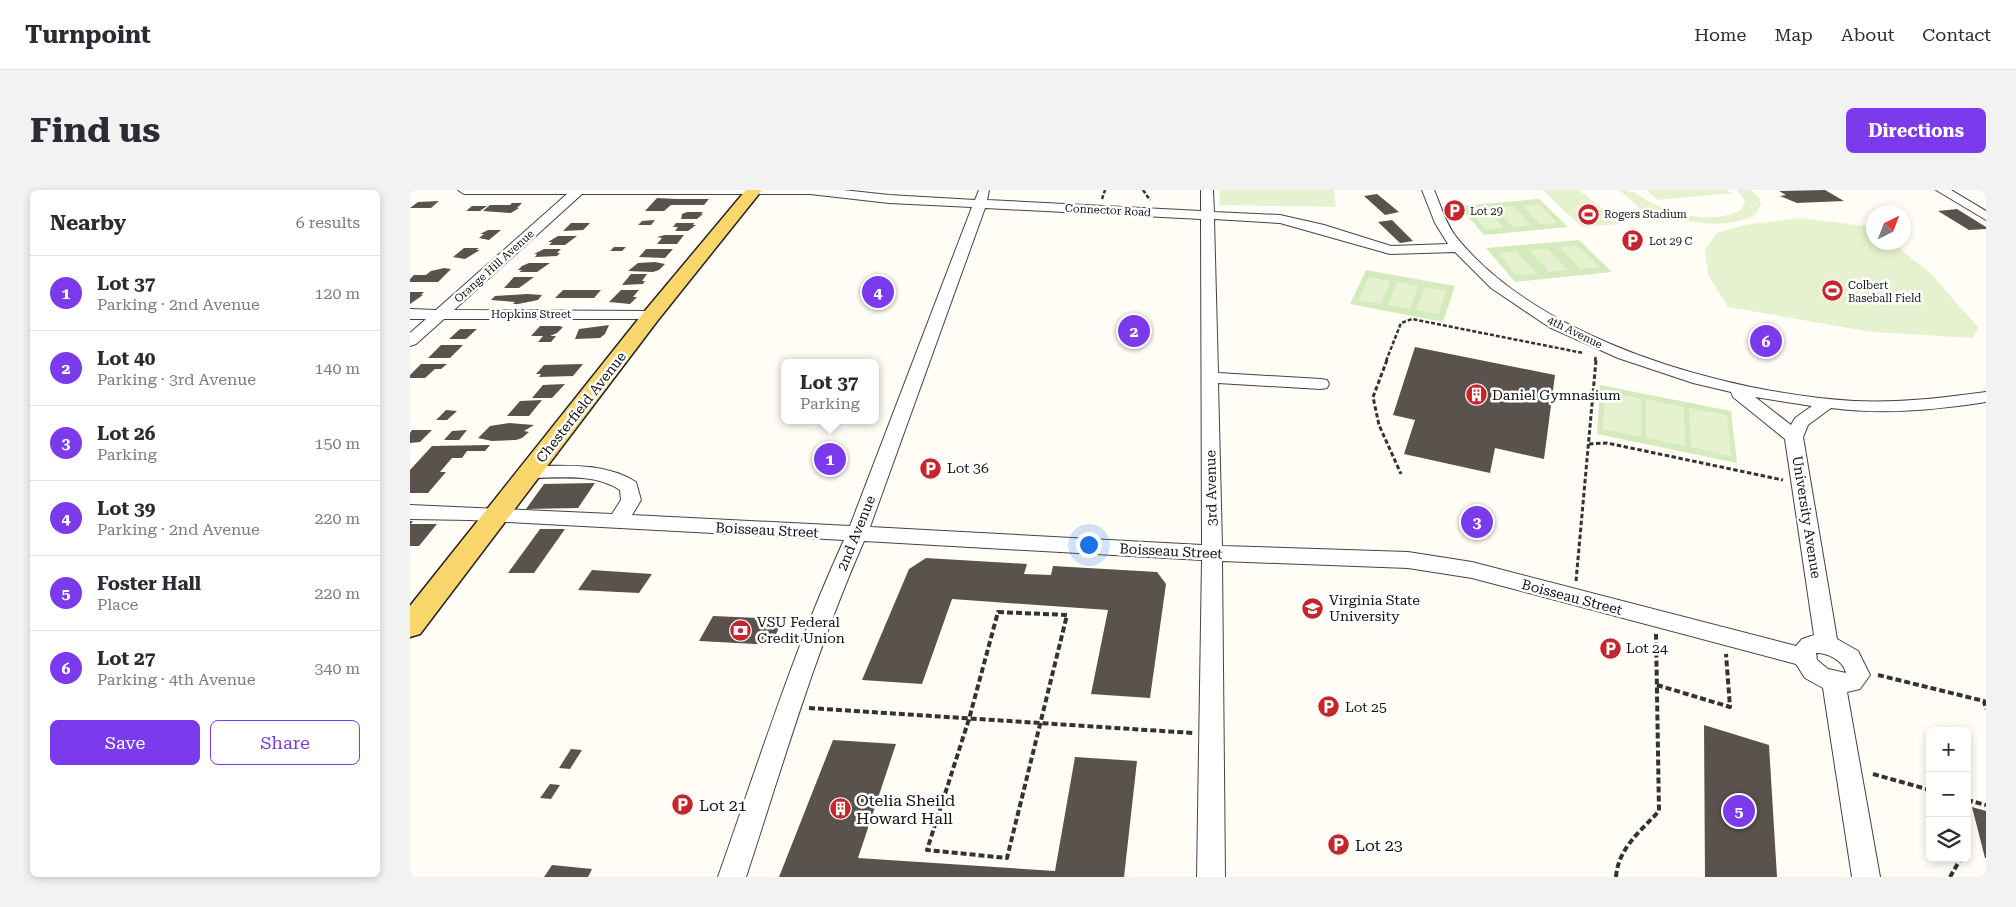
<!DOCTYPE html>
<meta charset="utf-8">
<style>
:root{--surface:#fff;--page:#f2f2f3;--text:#2b2b33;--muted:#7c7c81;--line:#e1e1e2;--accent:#7c3aed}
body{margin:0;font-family:"Roboto Serif",serif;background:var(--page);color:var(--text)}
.controls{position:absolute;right:15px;bottom:15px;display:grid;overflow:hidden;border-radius:8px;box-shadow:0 2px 8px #0003}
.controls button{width:45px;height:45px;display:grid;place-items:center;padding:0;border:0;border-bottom:1px solid var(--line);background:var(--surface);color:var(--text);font:25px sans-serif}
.compass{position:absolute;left:1456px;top:15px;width:45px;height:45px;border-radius:50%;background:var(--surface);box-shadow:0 2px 8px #0003;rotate:42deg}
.you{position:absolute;left:678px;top:354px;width:18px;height:18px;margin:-12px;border:4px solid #fff;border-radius:50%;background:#1a73e8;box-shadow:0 0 0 8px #1a73e833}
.badge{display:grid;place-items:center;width:32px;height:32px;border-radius:50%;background:var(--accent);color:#fff;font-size:16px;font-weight:700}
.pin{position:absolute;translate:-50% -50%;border:2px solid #fff;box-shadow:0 1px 5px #0006}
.popup{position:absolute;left:371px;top:169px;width:98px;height:65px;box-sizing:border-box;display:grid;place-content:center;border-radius:8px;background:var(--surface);filter:drop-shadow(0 1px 4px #0005);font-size:16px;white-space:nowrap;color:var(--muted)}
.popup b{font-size:19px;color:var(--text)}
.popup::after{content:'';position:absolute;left:50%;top:100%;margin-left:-10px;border:10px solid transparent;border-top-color:var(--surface)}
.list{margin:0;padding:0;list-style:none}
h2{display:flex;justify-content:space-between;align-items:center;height:65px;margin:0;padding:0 20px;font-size:21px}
h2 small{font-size:16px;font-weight:400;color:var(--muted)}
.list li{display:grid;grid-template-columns:32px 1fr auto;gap:15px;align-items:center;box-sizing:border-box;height:75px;padding:0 20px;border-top:1px solid var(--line)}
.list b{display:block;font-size:19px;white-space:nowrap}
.list p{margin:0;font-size:16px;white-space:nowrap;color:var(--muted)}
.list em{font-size:16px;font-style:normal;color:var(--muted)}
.actions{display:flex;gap:10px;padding:15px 20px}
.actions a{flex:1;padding:11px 0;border:1px solid var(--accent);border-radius:8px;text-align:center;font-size:18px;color:var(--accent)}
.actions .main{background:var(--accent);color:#fff}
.icon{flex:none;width:28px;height:28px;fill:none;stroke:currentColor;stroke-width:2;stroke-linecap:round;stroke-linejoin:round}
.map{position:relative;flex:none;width:1576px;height:687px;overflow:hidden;border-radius:8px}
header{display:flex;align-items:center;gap:30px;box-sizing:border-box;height:70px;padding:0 25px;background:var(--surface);border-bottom:1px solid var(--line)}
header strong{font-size:24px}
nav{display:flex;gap:28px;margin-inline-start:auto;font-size:18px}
.intro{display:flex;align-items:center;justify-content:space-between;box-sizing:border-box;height:120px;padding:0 30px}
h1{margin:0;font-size:35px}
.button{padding:12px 22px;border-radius:8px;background:var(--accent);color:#fff;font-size:18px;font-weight:700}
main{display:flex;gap:30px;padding:0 30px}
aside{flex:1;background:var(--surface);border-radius:8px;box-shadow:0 2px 8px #0003}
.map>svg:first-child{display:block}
</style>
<header>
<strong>Turnpoint</strong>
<nav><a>Home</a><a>Map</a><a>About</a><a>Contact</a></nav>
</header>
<div class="intro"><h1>Find us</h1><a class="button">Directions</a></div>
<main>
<aside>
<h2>Nearby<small>6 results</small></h2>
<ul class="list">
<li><span class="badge">1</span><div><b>Lot 37</b><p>Parking · 2nd Avenue</p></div><em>120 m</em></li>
<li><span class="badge">2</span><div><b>Lot 40</b><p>Parking · 3rd Avenue</p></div><em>140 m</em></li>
<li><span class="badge">3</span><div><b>Lot 26</b><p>Parking</p></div><em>150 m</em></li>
<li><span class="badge">4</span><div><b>Lot 39</b><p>Parking · 2nd Avenue</p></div><em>220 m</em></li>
<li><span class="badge">5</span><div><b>Foster Hall</b><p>Place</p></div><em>220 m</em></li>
<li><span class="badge">6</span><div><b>Lot 27</b><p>Parking · 4th Avenue</p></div><em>340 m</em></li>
</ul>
<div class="actions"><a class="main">Save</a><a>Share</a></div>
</aside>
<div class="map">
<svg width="1576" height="687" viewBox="0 0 1576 687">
<rect width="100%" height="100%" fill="#fffdf5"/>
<path fill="#d5ebbd" d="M1129,9L1158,37L1074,45L1049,16Z
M1169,50L1202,82L1105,92L1076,58Z
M956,80L1045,96L1033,132L940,114Z
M1190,195L1321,221L1327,273L1187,244Z"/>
<path fill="#e6f2cf" d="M810,0H924L926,17L809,15Z
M1132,0H1169L1210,34L1172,37Z
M1209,0C1227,0 1229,7 1244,14C1268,26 1308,34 1332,19L1335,11L1327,0H1341L1349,8L1351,14L1346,24C1319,40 1284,33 1255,26L1260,31L1246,32Z
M1236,0H1317L1322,3L1248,10Z
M1129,14L1148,33L1130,34L1112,16Z
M1103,16L1121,35L1103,37L1085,18Z
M1077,19L1094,38L1076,39L1059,20Z
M1390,28L1463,37L1464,52L1483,53L1520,83L1569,138L1563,148L1462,142L1318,117L1298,85L1295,60L1307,43L1334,35Z
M1168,56L1190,77L1170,79L1150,57Z
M1138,59L1158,80L1139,82L1119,60Z
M1107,62L1126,83V84L1106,85L1088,63Z
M959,87L980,91L971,114L949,110Z
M987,92L1008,96L1000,119L978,115Z
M1015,97L1036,101L1028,124L1006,120Z
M1195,201L1231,209V247L1193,239Z
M1236,209L1274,217L1275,256L1236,248Z
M1279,218L1317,225L1321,266L1281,257Z"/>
<path fill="#5a524d" d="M1415,0L1434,11L1387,13L1370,6L1376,5L1369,1Z
M967,4L989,22L975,25L954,6Z
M247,8L266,9H299L294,15H261L254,21H235Z
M29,11L21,18H0L8,12Z
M102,13H112L107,18H109L101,23L73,21L80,15H100Z
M62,16H77L70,21H56Z
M1547,19L1576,37V39L1559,40L1528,21Z
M277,22H293L291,24H293L287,29H271L272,24Z
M245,30L241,35H228L232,31Z
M982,30L1003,51L990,53L968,32Z
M161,33H180L173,40L153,41Z
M266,33H284L283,35H286L278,41H265L268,37H263Z
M78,40H91L79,50L69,48L74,44H70Z
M255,45H274L267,54H247L252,48L247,47Z
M148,46H167L155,55H139L142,52H138Z
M204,57H216L212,61H200Z
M54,58H69L66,60H70L55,69L43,67Z
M134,59H151L147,63H150L147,66L125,67L127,64H124Z
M236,59H263L255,68L229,67Z
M245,72L255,74L249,80L243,82L218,81L228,73Z
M119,73H140L127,82H109L112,80H108L112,76Z
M34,78L41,79L28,92H0V89L4,85H16L21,81Z
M221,84H237L232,91H235L233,94L212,95Z
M104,87H124L109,98H94Z
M153,100H191L184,108H145Z
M211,100H229L223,107H227L220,114L199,112Z
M0,102H14L11,105H13L0,114Z
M117,104L132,105L128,110L108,114H103L105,112L81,110L85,106Z
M199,135L195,144L190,148L165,149L169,139Z
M130,136H149L153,137L147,143L140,146H146L141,152H128L133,146H121Z
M50,139H67L56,149H39Z
M31,155H53L40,168H18Z
M1005,157L1145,185L1134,269L1085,258L1080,283L994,264L1005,230L983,225Z
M11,174H37L31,179H25L15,188H0V185Z
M173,174L163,186L129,187L131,184H126L134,175Z
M155,194L142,208H122L133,195Z
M132,210L119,226H97L110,211Z
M36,220L47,221L37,230H26Z
M99,233L124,235L114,241L119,242L112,248L106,250L82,251L68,248L80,236Z
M2,240H22L10,252L0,253V243Z
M57,240L49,250H34L42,241Z
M80,255L75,261H57L52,268H42L30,282H36L18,303H0V280L22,256Z
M185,293L168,318L116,319L134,294Z
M0,331H3L1,334H27L9,356H0Z
M130,339H155L124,383H98Z
M516,368L617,374L614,384L641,385L643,376L747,382L756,394L740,508L681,504L698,420L542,409L512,494L452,490L499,379Z
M182,380L242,384L229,403L168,400Z
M303,426L373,429L361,455L289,451Z
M1294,535L1359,555L1367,687H1295Z
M423,550L486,554L448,668L645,681L665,567L727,571L714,687H369Z
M161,559L172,560L160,579L149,578Z
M140,594L150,595L141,609L130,608Z
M1562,617L1576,621V668H1575Z
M142,675L182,679L178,687H134Z"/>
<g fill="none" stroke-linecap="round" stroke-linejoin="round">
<defs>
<path id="minor" d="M48,0H433L479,5L565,10L569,0H579L577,10L791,21V0H803L804,22L870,25L914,35L981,56L1038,54L1025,33L1012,0H1024C1031,16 1036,35 1047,48C1131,151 1316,203 1444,211C1489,213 1532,208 1576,202V212C1523,220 1475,225 1421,218L1398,235L1393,247L1427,449L1448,461L1460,485L1450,499L1437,502L1470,687H1442L1413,498L1395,488L1386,474L1062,388L998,378L812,371L815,687H787L792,370L454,351C406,460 373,574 336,687H308C348,574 384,459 434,350L60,330L0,329V315L202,324L211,310L210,300C184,283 151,288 121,288L114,286L112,282L114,278L121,276C157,276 194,272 226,292L231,310L222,325L440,336L562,17L479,13L400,4H172L44,120L241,121L249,126L246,129H34L6,154L0,156V143L16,129H0V119L26,120L157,4H54ZM575,18L791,29L792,355L460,337ZM804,29L870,33L980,64L1045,62L1081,98L1139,137L1208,168L1283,193L1321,202L1323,207L1375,249L1404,445L1392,449L1386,456L1062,372L998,362L812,356L808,193L911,199L917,198L919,194L917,190L911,189L808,183ZM1345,207L1402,216L1385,228L1381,235ZM1406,463C1418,463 1433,470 1436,483L1418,479L1407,470Z
M1526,0H1541L1576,21V30Z"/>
<path id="major" d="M336,0H352L248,130L10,444L0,447V416L234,122Z"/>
</defs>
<use href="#minor" stroke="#444" stroke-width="2"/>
<use href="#major" stroke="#222" stroke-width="3"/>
<path stroke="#333" stroke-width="2.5" stroke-dasharray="4 2" stroke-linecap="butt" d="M733,0L740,10
M692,9L695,0
M976,171L991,133L1002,129L1173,163
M1185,171L1186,165"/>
<path stroke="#333" stroke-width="3" stroke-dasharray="4.5 2.5" stroke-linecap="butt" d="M977,170L963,207L969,235L991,284
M1179,254L1197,253L1373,290
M1166,391L1186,170"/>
<path stroke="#333" stroke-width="4" stroke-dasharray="6 3" stroke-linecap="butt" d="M588,422L657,425L597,668L517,660L559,529Z
M1468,485L1574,511L1576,519
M1247,495L1320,517L1316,464
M399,518L783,543
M1463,584L1520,600
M1557,610L1576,615
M1206,687C1208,658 1231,641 1249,621L1246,444
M1540,687L1551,668"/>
<use href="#minor" fill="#fff" fill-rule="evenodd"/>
<use href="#major" fill="#f9d66b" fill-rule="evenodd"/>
</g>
<defs>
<symbol id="parking-disc" viewBox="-11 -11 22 22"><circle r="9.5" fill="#c4262e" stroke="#fff"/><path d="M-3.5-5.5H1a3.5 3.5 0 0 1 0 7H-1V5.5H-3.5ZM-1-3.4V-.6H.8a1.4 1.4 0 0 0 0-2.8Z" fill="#fff"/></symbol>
<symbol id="stadium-disc" viewBox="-11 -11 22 22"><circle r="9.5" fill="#c4262e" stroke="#fff"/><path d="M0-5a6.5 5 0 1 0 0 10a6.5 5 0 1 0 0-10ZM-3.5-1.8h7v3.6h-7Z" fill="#fff"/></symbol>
<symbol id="building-disc" viewBox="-11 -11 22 22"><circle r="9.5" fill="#c4262e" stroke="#fff"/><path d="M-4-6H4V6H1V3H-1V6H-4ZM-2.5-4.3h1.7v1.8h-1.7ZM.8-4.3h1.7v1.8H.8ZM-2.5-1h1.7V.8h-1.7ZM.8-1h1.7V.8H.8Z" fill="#fff"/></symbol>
<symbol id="university-disc" viewBox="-11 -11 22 22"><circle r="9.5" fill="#c4262e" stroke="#fff"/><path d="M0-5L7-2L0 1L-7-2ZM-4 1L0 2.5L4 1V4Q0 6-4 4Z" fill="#fff"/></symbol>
<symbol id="bank-disc" viewBox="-11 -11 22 22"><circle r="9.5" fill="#c4262e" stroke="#fff"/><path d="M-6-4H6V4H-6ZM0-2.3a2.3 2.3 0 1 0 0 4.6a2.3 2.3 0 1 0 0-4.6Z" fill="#fff"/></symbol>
</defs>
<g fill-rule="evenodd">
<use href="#parking-disc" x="1032" y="8" width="25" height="25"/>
<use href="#stadium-disc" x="1166" y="12" width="25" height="25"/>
<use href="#parking-disc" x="1210" y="38" width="25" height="25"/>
<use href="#stadium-disc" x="1410" y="88" width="25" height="25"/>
<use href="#building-disc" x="1054" y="192" width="25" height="25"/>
<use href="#parking-disc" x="508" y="266" width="25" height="25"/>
<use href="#university-disc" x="890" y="406" width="25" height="25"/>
<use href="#bank-disc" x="318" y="428" width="25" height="25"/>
<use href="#parking-disc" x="1188" y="446" width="25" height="25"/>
<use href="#parking-disc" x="906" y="504" width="25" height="25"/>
<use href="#parking-disc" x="260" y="602" width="25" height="25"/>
<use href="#building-disc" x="418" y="606" width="25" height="25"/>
<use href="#parking-disc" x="916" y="642" width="25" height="25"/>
</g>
<g text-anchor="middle" stroke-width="5" stroke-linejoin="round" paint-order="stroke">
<g font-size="11" fill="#111" stroke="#fff">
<text transform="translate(698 20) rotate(3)" y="4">Connector Road</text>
<text transform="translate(84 76) rotate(-42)" y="4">Orange Hill Avenue</text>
<text x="121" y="128">Hopkins Street</text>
<text transform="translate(1165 142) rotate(26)" y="4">4th Avenue</text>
</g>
<g font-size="11" fill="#111" stroke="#fff" text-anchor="start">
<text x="1060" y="25">Lot 29</text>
<text x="1194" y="28">Rogers Stadium</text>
<text x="1239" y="55">Lot 29 C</text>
<text x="1438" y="99">Colbert<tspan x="1438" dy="13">Baseball Field</tspan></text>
</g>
<g font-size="14" fill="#111" stroke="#fff" text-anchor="start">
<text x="1082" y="210">Daniel Gymnasium</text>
<text x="537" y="283">Lot 36</text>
<text x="919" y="415">Virginia State<tspan x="919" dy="16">University</tspan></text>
<text x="347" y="437">VSU Federal<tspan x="347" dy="16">Credit Union</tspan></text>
<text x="1216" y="463">Lot 24</text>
<text x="935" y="522">Lot 25</text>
</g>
<g font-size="14" fill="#111" stroke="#fff">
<text transform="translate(171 217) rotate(-52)" y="5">Chesterfield Avenue</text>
<text transform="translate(801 298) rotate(-91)" y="5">3rd Avenue</text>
<text transform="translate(1397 327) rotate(81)" y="5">University Avenue</text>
<text transform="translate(357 340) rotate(3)" y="5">Boisseau Street</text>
<text transform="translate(446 343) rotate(-68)" y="5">2nd Avenue</text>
<text transform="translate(761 361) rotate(3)" y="5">Boisseau Street</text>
<text transform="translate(1162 407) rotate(15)" y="5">Boisseau Street</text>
</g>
<g font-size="16" fill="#111" stroke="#fff" text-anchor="start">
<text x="446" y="616">Otelia Sheild<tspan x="446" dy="18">Howard Hall</tspan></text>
<text x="289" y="621">Lot 21</text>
<text x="945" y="661">Lot 23</text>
</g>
</g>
</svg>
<div class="controls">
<button>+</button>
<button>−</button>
<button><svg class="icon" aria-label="layers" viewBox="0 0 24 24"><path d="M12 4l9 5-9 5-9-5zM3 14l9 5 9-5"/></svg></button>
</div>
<svg class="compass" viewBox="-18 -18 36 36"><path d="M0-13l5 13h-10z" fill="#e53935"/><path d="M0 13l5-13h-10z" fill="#7c7c81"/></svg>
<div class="you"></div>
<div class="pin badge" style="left:420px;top:269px">1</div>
<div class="popup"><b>Lot 37</b>Parking</div>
<div class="pin badge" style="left:724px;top:141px">2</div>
<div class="pin badge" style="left:1067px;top:332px">3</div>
<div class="pin badge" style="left:468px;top:102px">4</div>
<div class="pin badge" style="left:1329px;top:621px">5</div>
<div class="pin badge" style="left:1356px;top:151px">6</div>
</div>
</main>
